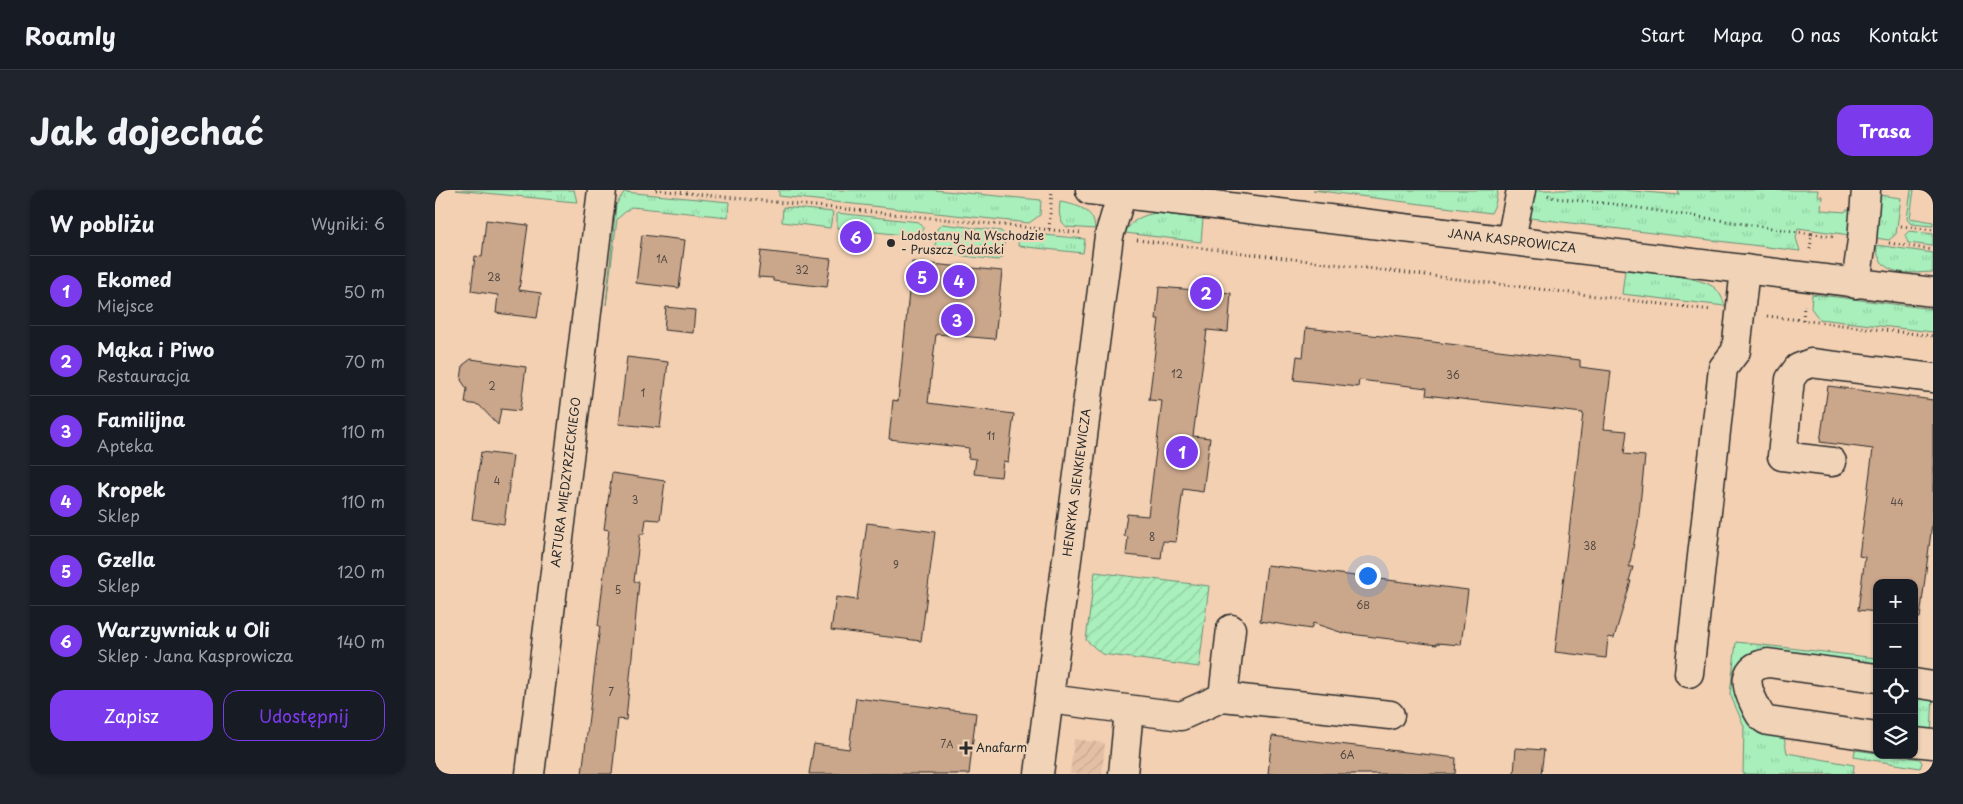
<!DOCTYPE html>
<html lang="pl">
<meta charset="utf-8">
<style>
:root{--surface:#171b24;--page:#20242c;--text:#f1f3f6;--muted:#9ea1a6;--line:#363941;--accent:#7c3aed}
body{margin:0;font-family:"Playpen Sans",sans-serif;background:var(--page);color:var(--text)}
.controls{position:absolute;right:15px;bottom:15px;display:grid;overflow:hidden;border-radius:10px;box-shadow:0 1px 4px #0004}
.controls button{width:45px;height:45px;display:grid;place-items:center;padding:0;border:0;border-bottom:1px solid var(--line);background:var(--surface);color:var(--text);font:25px sans-serif}
.you{position:absolute;left:932px;top:385px;width:18px;height:18px;margin:-12px;border:4px solid #fff;border-radius:50%;background:#1a73e8;box-shadow:0 0 0 8px #1a73e833}
.badge{display:grid;place-items:center;width:32px;height:32px;border-radius:50%;background:var(--accent);color:#fff;font-size:16px;font-weight:700}
.pin{position:absolute;translate:-50% -50%;border:2px solid #fff;box-shadow:0 1px 5px #0006}
.list{margin:0;padding:0;list-style:none}
h2{display:flex;justify-content:space-between;align-items:center;height:65px;margin:0;padding:0 20px;font-size:21px}
h2 small{font-size:16px;font-weight:400;color:var(--muted)}
.list li{display:grid;grid-template-columns:32px 1fr auto;gap:15px;align-items:center;box-sizing:border-box;height:70px;padding:0 20px;border-top:1px solid var(--line)}
.list b{display:block;font-size:19px;white-space:nowrap}
.list p{margin:0;font-size:16px;white-space:nowrap;color:var(--muted)}
.list em{font-size:16px;font-style:normal;color:var(--muted)}
.actions{display:flex;gap:10px;padding:15px 20px}
.actions a{flex:1;padding:11px 0;border:1px solid var(--accent);border-radius:15px;text-align:center;font-size:18px;color:var(--accent)}
.actions .main{background:var(--accent);color:#fff}
.icon{flex:none;width:28px;height:28px;fill:none;stroke:currentColor;stroke-width:2;stroke-linecap:round;stroke-linejoin:round}
.map{position:relative;flex:none;width:1498px;height:584px;overflow:hidden;border-radius:15px}
header{display:flex;align-items:center;gap:30px;box-sizing:border-box;height:70px;padding:0 25px;background:var(--surface);border-bottom:1px solid var(--line)}
header strong{font-size:24px}
nav{display:flex;gap:28px;margin-inline-start:auto;font-size:18px}
.intro{display:flex;align-items:center;justify-content:space-between;box-sizing:border-box;height:120px;padding:0 30px}
h1{margin:0;font-size:35px}
.button{padding:12px 22px;border-radius:15px;background:var(--accent);color:#fff;font-size:18px;font-weight:700}
main{display:flex;gap:30px;padding:0 30px}
aside{flex:1;background:var(--surface);border-radius:15px;box-shadow:0 1px 4px #0004}
.map>svg:first-child{display:block}
</style>
<header>
<strong>Roamly</strong>
<nav><a>Start</a><a>Mapa</a><a>O nas</a><a>Kontakt</a></nav>
</header>
<div class="intro"><h1>Jak dojechać</h1><a class="button">Trasa</a></div>
<main>
<aside>
<h2>W pobliżu<small>Wyniki: 6</small></h2>
<ul class="list">
<li><span class="badge">1</span><div><b>Ekomed</b><p>Miejsce</p></div><em>50 m</em></li>
<li><span class="badge">2</span><div><b>Mąka i Piwo</b><p>Restauracja</p></div><em>70 m</em></li>
<li><span class="badge">3</span><div><b>Familijna</b><p>Apteka</p></div><em>110 m</em></li>
<li><span class="badge">4</span><div><b>Kropek</b><p>Sklep</p></div><em>110 m</em></li>
<li><span class="badge">5</span><div><b>Gzella</b><p>Sklep</p></div><em>120 m</em></li>
<li><span class="badge">6</span><div><b>Warzywniak u Oli</b><p>Sklep · Jana Kasprowicza</p></div><em>140 m</em></li>
</ul>
<div class="actions"><a class="main">Zapisz</a><a>Udostępnij</a></div>
</aside>
<div class="map">
<svg width="1498" height="584" viewBox="0 0 1498 584">
<defs>
<pattern id="industrial-furrows" width="10" height="10" patternUnits="userSpaceOnUse" patternTransform="scale(1.25)"><rect width="10" height="10" fill="#e3c0a4"/><path d="M-1 1l2-2M0 10L10 0M9 11l2-2" fill="none" stroke="#c3a58d"/></pattern>
<pattern id="grass-tufts" width="24" height="20" patternUnits="userSpaceOnUse" patternTransform="scale(1.25)"><rect width="24" height="20" fill="#a8efbb"/><path d="M3 7l-1-3M5 7V3M7 7l1-3M15 17l-1-3M17 17v-4M19 17l1-3" fill="none" stroke="#91cda1"/></pattern>
<pattern id="garden-furrows" width="10" height="10" patternUnits="userSpaceOnUse" patternTransform="scale(1.25)"><rect width="10" height="10" fill="#a8efbb"/><path d="M-1 1l2-2M0 10L10 0M9 11l2-2" fill="none" stroke="#91cda1"/></pattern>
</defs>
<rect width="100%" height="100%" fill="#f3d0b2"/>
<filter id="ink" filterUnits="userSpaceOnUse"><feTurbulence type="fractalNoise" baseFrequency=".02" numOctaves="2"/><feDisplacementMap in="SourceGraphic" scale="10" xChannelSelector="R" yChannelSelector="G"/><feConvolveMatrix kernelMatrix="1 2 1 2 8 2 1 2 1" color-interpolation-filters="sRGB"/></filter>
<g filter="url(#ink)">
<path fill="url(#industrial-furrows)" d="M639,549L670,553L667,584H635Z"/>
<path fill="url(#grass-tufts)" stroke="#6a8d73" d="M21,0H139L142,12L130,11Z
M344,0H499L606,10L605,25L594,33L344,6Z
M878,0H1063L1060,15L1056,23Z
M1099,0H1187L1244,5L1243,0H1383L1382,6H1387L1386,20L1410,22L1411,20H1416L1415,45L1363,38L1361,48L1365,61L1095,28Z
M1476,0H1479L1475,28L1498,32V36L1476,34L1472,29Z
M189,2L294,12L293,27L196,17L182,29L171,115L181,15Z
M1444,5L1466,8L1461,44L1454,50L1441,48Z
M625,12C642,15 659,19 660,39L632,37C623,30 624,23 625,12Z
M348,17L398,22L395,38L347,32Z
M402,23L484,32L488,37V47L402,38Z
M721,23L768,29L766,52L690,43C696,30 708,25 721,23Z
M507,34L566,41L570,45L568,67L563,70L504,63L500,59L502,39Z
M1474,41L1498,44V56L1473,53L1470,45Z
M589,43L650,49L648,63L583,56L584,46Z
M1441,55L1498,63V82C1473,83 1444,88 1441,55Z
M1190,80C1212,83 1266,85 1281,99C1286,104 1288,110 1290,116L1187,104Z
M1377,104L1498,119V142L1384,129L1376,118Z
M1301,452L1442,468V481L1308,478L1348,542L1352,563L1419,575L1418,584H1308L1309,536L1295,504Z
M1485,501L1498,503L1496,546L1479,543Z
M1420,560L1442,563V565H1458L1485,569L1487,573L1485,578L1419,567Z"/>
<path fill="url(#garden-furrows)" stroke="#6a8d73" d="M660,382L774,396L764,477L667,464L651,450Z"/>
<path fill="#caa68b" stroke="#2b2b2b" d="M51,30L93,35L84,100L106,103L102,128L61,123L63,105L36,101L40,66L47,67Z
M207,45L250,50L244,98L201,93Z
M326,61L396,69L392,97L338,91V88L323,87Z
M477,72L567,81L560,149L501,144L493,213L579,224L573,272L568,271L566,287L539,284L541,269L533,268L534,258L454,249L458,210L463,211Z
M724,97L796,103L793,142L772,140L758,246L775,248L768,302L748,299L741,352L728,351L726,369L691,365L693,347L689,346L692,324L713,326L727,211L714,210L724,129H721Z
M231,117L260,120L258,143L229,140Z
M871,138L965,148L1145,170V177L1176,181L1169,239L1192,241L1189,264L1210,266L1203,334L1194,377H1198L1194,391H1196L1179,448L1173,447L1171,468L1120,462L1148,223L991,205L992,198L924,190L923,197L859,190L862,166L868,167Z
M192,167L233,172L225,238L184,234Z
M36,169L91,177L85,221L66,219L63,235L44,215L30,213L32,199L26,190L28,175Z
M1393,196L1498,210V326L1485,428L1479,427V393H1442V422L1423,420L1430,367L1424,366L1438,259L1385,252Z
M46,262L78,266L69,334L37,329Z
M177,283L230,291L225,330L211,329L209,344H205L199,391L204,392L191,530L183,529L177,584H147L165,436H163L174,340L169,339Z
M432,333L500,342L486,451L396,440L401,407L422,410Z
M832,375L1033,400L1026,455L1002,453V455L908,443L878,433L876,439L825,431Z
M421,508L541,523L534,584H374L379,554L414,559Z
M837,546L1021,568L1020,584H833Z
M1081,558L1109,560L1106,584H1079Z"/>
<g fill="none" stroke-linecap="round" stroke-linejoin="round">
<defs>
<g id="minor">
<path id="s1" d="M655,0L1498,102"/>
<path d="M1076,50L1086,0"/>
<path d="M1421,94L1427,50L1431,0"/>
<path d="M1397,272L1347,266L1355,189L1363,178L1376,173L1498,188"/>
<path d="M1254,483L1288,178L1301,161L1310,79"/>
<path d="M1442,488L1333,473C1307,477 1310,495 1319,513C1323,521 1325,528 1333,531L1442,547"/>
<path d="M1479,493L1498,496"/>
<path d="M788,507L796,439"/>
<path d="M614,509L746,526L788,507L955,525"/>
<path d="M1479,552L1498,554"/>
<path id="s2" d="M95,584L167,0"/>
<path id="s3" d="M604,584L674,46L688,0"/>
<path d="M688,584L694,520"/>
</g>
</defs>
<use href="#minor" stroke="#2b2b2b" stroke-width="31"/>
<path stroke="#2b2b2b" stroke-width="3" stroke-dasharray="1 4" stroke-linecap="butt" d="M221,0L646,43
M1113,5L1119,8L1177,14L1377,44
M1466,36L1498,40
M614,39L617,0
M702,50L1276,120
M1454,53L1498,60
M1375,59L1377,44L1398,46
M1332,126L1498,146
M1368,130L1369,115"/>
<use href="#minor" stroke="#f1d3b7" stroke-width="28"/>
</g>
</g>
<g fill="#2b2b2b" stroke="#f1d3b7" stroke-width="2">
<circle cx="456" cy="53" r="5"/>
<path d="M528.5 550.5h5v5h5v5h-5v5h-5v-5h-5v-5h5z"/>
</g>
<g text-anchor="middle" stroke-width="4.5" stroke-linejoin="round" paint-order="stroke">
<g font-size="10" fill="#534a43">
<text x="227" y="73">1A</text>
<text x="367" y="84">32</text>
<text x="59" y="91">28</text>
<text x="742" y="188">12</text>
<text x="1018" y="189">36</text>
<text x="57" y="200">2</text>
<text x="208" y="207">1</text>
<text x="556" y="250">11</text>
<text x="62" y="295">4</text>
<text x="200" y="314">3</text>
<text x="1462" y="316">44</text>
<text x="717" y="351">8</text>
<text x="1155" y="360">38</text>
<text x="461" y="379">9</text>
<text x="183" y="404">5</text>
<text x="928" y="419">6B</text>
<text x="176" y="506">7</text>
<text x="512" y="558">7A</text>
<text x="912" y="569">6A</text>
</g>
<g font-size="12" fill="#2b2b2b" stroke="#f1d3b7" text-anchor="start">
<text x="466" y="50">Lodostany Na Wschodzie<tspan x="466" dy="14">- Pruszcz Gdański</tspan></text>
<text x="541" y="562">Anafarm</text>
</g>
<g font-size="12" fill="#2b2b2b" stroke="#f1d3b7">
<text dy="4" stroke="none"><textPath href="#s1" startOffset="425">JANA KASPROWICZA</textPath></text>
<text dy="4" stroke="none"><textPath href="#s2" startOffset="294">ARTURA MIĘDZYRZECKIEGO</textPath></text>
<text dy="4" stroke="none"><textPath href="#s3" startOffset="294">HENRYKA SIENKIEWICZA</textPath></text>
</g>
</g>
</svg>
<div class="controls">
<button>+</button>
<button>−</button>
<button><svg class="icon" aria-label="locate" viewBox="0 0 24 24"><circle cx="12" cy="12" r="6"/><path d="M12 2v4M12 18v4M2 12h4M18 12h4"/></svg></button>
<button><svg class="icon" aria-label="layers" viewBox="0 0 24 24"><path d="M12 4l9 5-9 5-9-5zM3 14l9 5 9-5"/></svg></button>
</div>
<div class="you"></div>
<div class="pin badge" style="left:747px;top:262px">1</div>
<div class="pin badge" style="left:771px;top:103px">2</div>
<div class="pin badge" style="left:522px;top:130px">3</div>
<div class="pin badge" style="left:524px;top:91px">4</div>
<div class="pin badge" style="left:487px;top:87px">5</div>
<div class="pin badge" style="left:421px;top:47px">6</div>
</div>
</main>
